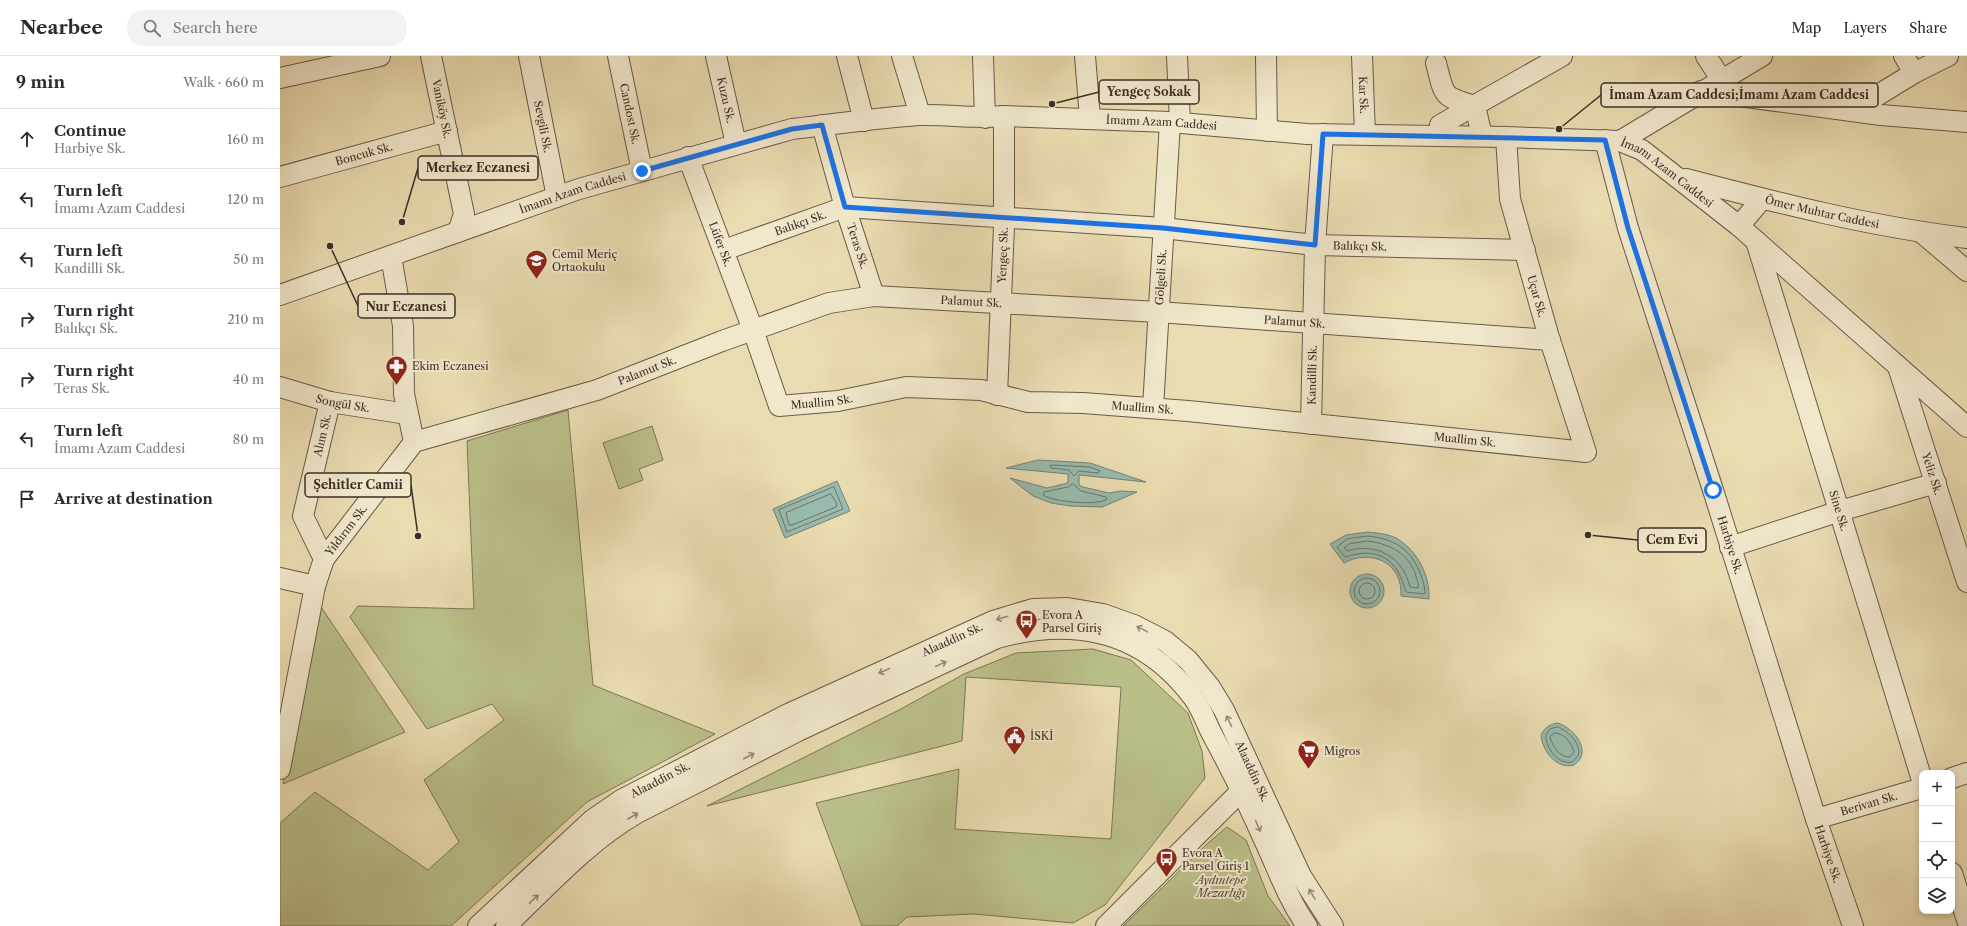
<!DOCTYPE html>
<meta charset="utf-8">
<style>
:root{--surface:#fff;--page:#f2f2f3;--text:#2b2b33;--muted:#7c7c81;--line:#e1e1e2}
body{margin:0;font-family:"Libre Caslon Text",serif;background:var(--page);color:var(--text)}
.controls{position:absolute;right:12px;bottom:12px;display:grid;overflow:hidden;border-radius:8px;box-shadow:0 2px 6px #0003}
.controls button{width:36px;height:36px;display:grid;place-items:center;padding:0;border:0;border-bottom:1px solid var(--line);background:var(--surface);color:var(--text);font:20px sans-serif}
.stop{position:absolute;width:12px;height:12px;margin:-9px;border:3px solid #1a73e8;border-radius:50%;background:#fff}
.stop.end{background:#1a73e8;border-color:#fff;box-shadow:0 1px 4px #0008}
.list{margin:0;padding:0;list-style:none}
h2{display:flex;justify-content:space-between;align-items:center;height:52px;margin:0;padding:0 16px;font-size:17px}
h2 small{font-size:13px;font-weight:400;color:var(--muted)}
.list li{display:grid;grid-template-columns:26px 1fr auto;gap:12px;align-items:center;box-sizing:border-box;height:60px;padding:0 16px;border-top:1px solid var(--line)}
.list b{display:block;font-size:15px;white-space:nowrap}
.list p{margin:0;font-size:13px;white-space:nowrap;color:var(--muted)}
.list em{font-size:13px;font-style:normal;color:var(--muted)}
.icon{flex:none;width:22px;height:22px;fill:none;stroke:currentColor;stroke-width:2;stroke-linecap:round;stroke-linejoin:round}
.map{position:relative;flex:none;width:1687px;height:870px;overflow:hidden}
header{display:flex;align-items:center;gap:24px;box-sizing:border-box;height:56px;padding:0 20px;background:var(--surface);border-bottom:1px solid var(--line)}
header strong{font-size:19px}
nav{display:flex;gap:22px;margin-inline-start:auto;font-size:14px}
.search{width:280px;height:36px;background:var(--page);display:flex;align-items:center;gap:10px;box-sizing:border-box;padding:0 14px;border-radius:16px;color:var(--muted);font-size:15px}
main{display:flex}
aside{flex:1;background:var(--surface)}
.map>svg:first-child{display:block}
</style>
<header>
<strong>Nearbee</strong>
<div class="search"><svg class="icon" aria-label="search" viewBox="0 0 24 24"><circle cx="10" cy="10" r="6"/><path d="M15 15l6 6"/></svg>Search here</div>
<nav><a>Map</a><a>Layers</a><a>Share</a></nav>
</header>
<main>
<aside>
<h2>9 min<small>Walk · 660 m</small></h2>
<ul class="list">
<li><svg class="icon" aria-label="ahead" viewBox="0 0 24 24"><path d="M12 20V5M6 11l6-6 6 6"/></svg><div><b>Continue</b><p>Harbiye Sk.</p></div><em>160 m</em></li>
<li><svg class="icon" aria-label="left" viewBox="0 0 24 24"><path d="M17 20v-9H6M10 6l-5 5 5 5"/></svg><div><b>Turn left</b><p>İmamı Azam Caddesi</p></div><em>120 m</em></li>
<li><svg class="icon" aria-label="left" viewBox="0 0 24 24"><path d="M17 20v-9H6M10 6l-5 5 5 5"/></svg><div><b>Turn left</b><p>Kandilli Sk.</p></div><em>50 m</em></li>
<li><svg class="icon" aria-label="right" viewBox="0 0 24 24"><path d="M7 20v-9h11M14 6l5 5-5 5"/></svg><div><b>Turn right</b><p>Balıkçı Sk.</p></div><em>210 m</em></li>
<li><svg class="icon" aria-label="right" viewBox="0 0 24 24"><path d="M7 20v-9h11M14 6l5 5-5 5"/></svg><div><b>Turn right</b><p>Teras Sk.</p></div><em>40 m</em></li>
<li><svg class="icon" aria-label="left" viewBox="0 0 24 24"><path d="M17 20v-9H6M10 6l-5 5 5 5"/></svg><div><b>Turn left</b><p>İmamı Azam Caddesi</p></div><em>80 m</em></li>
<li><svg class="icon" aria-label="arrive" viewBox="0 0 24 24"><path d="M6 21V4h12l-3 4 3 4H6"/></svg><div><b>Arrive at destination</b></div></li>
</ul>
</aside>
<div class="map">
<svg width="1687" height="870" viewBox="0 0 1687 870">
<rect width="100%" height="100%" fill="#eadcb1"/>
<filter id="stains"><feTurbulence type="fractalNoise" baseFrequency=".005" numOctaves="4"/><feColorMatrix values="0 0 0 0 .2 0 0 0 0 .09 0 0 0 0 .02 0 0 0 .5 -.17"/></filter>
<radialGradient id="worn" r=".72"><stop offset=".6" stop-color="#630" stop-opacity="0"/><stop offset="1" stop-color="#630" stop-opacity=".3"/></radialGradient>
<path fill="#babf89" stroke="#7c7658" d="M288,354L313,629L435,678L307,746L171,870H0V767L35,736L148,814L179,786L144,724L224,664L212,648L147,673L70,561L78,550L194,553L187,385Z
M372,370L383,404L359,413L363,424L339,433L323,387Z
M39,548L125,676L3,728Z
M813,593L851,604L908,657L922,695L925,722L825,849L793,867L694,858L627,861L617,870H582L536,747L679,713L675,773L831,783L841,631L686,621L682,685L427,750L621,653L684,618L736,597Z
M947,771L966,784L988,840L1010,870H843L927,788Z"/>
<path fill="#98bbad" stroke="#748277" d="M758,404L810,407L866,426L799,419V429L803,431L829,437L841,435L857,436L822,451L790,450L771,447L753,440L730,422L767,432L788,427V418L726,412Z
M557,425L570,455L505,482L493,453Z
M1088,476C1097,477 1108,478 1116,482C1137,494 1150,519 1149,543L1121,540C1123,507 1091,492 1064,507L1050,488L1066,479Z
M1070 535a17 17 0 1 1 34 0a17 17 0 1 1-34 0Z
M1278,667C1295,673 1313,696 1294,709C1276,714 1262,694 1261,679C1265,671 1270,668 1278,667Z"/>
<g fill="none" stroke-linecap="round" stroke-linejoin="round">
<path stroke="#6b746a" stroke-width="1" d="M772,409L810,411L820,415L818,417L799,415L794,420L789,414L771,412L770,410Z
M793,428L801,435L826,441L827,443C818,450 773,446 763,439L764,436L788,431Z
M554,431L563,453L507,476L499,454Z
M551,438L557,448L556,451L512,469H509L506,457Z
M1088,480C1115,483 1131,493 1141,519C1143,525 1145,531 1145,538L1126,536C1117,503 1099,490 1065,501L1057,491L1067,483Z
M1088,485C1109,488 1127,496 1135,517C1136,522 1139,527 1138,532L1130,531C1123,501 1097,486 1067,495L1064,492L1069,488Z
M1074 535a13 13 0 1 1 26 0a13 13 0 1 1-26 0Z
M1079 535a8 8 0 1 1 16 0a8 8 0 1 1-16 0Z
M1278,671C1288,675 1302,688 1298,700L1292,706C1278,709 1265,691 1266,679L1270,673Z
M1275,677C1284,677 1292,687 1294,696L1290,701C1280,702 1272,690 1270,681Z"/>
<defs>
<g id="minor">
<path id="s1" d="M151,0L184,158L178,176"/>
<path id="s2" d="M249,0L277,141"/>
<path id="s3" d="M338,0L362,115"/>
<path id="s4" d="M436,0L456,88"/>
<path d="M567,0L584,65"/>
<path d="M622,0L640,59"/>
<path d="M703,0L705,62"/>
<path d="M805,0L810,62"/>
<path d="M897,0L900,67"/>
<path d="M986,0L987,75"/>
<path id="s5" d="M1082,0L1085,78"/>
<path d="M1426,0L1441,23"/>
<path d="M1624,0L1634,17"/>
<path d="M1156,7C1165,41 1161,40 1195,50L1202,80"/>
<path d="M0,22L100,0"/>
<path d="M1421,35L1601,59L1687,66"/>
<path d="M1572,55L1634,17L1668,0"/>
<path id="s6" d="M542,69L565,151L594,240"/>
<path d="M1160,69L1282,0"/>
<path id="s7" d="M1325,84L1348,172L1433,434L1536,763L1573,870"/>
<path d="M1340,85L1482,0"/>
<path id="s8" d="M408,101L473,274L499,350L558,345L626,331L701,334L748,346L803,347L908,355L1306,396L1268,278L1230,143L1226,81"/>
<path id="s9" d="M0,121L167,75"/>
<path id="s10" d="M1406,123C1498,147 1592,171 1687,182"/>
<path d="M1459,170L1482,143"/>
<path d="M1641,176L1687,215"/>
<path id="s11" d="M1476,185L1642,724"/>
<path id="s12" d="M444,194L565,151L883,172L1035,189L1245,194"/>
<path d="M111,200L123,270L124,338L134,386"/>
<path id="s13" d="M0,239L299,133L512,73C554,68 597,62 639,59C667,58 696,63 724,60L890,66L1027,78L1226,81L1340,85L1362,94L1459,170L1687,371"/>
<path id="s14" d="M1618,311L1687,526"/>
<path id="s15" d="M0,331L50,346L127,358"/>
<path id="s16" d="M717,339L724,170V60"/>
<path id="s17" d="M873,352L890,66"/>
<path id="s18" d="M1031,368L1035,189L1043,78"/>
<path id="s19" d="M134,386L317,334L442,285L549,247L594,240L878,256L1270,284"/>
<path d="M1450,491L1560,455L1656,427"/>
<path id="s20" d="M44,503L23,460L50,346"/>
<path d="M0,522L35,530"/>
<path id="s21" d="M0,713L35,530L44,503L134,386"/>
<path d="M1672,722L1687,717"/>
<path id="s22" d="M1536,763L1642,732"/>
<path d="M1672,817L1687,864"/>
<path id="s23" d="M198,870L312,764L341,744L508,658L713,565L753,553L788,552L823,558L854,569L885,585L908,604L930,631L944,654L1021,820L1053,870"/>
<path d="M226,870C268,830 307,786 357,757L518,675L717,582C793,561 862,574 912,640C921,651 926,667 933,680C952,715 969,750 985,786C998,814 1009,845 1027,870"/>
<path d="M826,870L962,734L972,729"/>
</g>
</defs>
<use href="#minor" stroke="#69594a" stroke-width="22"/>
<use href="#minor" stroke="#f1e8cc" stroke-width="20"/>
</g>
<defs><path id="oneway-shaft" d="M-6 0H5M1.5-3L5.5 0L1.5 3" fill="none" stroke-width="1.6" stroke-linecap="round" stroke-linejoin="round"/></defs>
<g stroke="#988a7a">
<use href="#oneway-shaft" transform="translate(722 562) rotate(164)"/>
<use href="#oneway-shaft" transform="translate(862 573) rotate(-152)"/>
<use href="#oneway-shaft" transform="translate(661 608) rotate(-25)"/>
<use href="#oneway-shaft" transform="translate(604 615) rotate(156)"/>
<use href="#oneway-shaft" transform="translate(949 665) rotate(-115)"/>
<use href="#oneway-shaft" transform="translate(469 700) rotate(-27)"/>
<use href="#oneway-shaft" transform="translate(353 760) rotate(-30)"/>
<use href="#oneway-shaft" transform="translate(978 770) rotate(66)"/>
<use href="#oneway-shaft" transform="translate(1032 838) rotate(-120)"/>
<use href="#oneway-shaft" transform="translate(254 843) rotate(-44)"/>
</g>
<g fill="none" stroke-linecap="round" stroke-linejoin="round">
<path stroke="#1a73e8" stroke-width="5" d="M362,115L512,73L542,69L565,151L883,172L1035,189L1043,78L1325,84L1348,172L1433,434"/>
</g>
<defs>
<symbol id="school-pin" viewBox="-11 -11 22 30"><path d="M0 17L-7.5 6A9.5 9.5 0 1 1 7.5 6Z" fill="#8f2418" stroke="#f1e8cc"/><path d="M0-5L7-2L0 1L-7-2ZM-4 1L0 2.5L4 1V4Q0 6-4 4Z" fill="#fff"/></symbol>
<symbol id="pharmacy-pin" viewBox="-11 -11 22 30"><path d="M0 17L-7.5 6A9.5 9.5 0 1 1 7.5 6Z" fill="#8f2418" stroke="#f1e8cc"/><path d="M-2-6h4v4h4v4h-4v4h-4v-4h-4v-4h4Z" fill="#fff"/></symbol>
<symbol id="bus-pin" viewBox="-11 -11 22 30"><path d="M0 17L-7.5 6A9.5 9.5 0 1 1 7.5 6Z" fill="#8f2418" stroke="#f1e8cc"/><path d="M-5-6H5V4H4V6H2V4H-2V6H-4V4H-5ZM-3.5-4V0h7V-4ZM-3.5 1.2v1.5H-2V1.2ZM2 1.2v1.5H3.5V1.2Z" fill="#fff"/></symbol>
<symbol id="civic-pin" viewBox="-11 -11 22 30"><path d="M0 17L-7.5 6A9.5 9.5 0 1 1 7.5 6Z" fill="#8f2418" stroke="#f1e8cc"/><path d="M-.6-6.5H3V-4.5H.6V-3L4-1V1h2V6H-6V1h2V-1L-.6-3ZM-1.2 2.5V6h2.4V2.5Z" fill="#fff"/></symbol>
<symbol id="supermarket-pin" viewBox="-11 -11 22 30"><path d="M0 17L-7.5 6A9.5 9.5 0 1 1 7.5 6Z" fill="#8f2418" stroke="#f1e8cc"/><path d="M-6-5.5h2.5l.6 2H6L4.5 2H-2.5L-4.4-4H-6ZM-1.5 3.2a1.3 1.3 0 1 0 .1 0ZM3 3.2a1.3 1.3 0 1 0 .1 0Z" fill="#fff"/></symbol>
</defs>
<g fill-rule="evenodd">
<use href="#school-pin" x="244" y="192" width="25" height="34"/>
<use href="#pharmacy-pin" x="104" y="298" width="25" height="34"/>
<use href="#bus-pin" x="734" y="552" width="25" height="34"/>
<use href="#civic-pin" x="722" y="668" width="25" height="34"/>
<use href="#supermarket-pin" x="1016" y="682" width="25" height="34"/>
<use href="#bus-pin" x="874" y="790" width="25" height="34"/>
</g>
<g text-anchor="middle" stroke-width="4" stroke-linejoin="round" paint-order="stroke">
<g font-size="11" fill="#3e2d27" stroke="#f1e8cc">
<text dy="4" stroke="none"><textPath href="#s5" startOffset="39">Kar Sk.</textPath></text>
<text dy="4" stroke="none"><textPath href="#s4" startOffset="45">Kuzu Sk.</textPath></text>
<text dy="4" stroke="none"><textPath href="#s1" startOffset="54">Vaniköy Sk.</textPath></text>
<text dy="4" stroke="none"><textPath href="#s3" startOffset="59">Candost Sk.</textPath></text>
<text dy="4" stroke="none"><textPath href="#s13" startOffset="909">İmamı Azam Caddesi</textPath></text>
<text dy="4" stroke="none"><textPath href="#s2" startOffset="72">Sevgili Sk.</textPath></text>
<text dy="4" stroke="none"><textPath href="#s9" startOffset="87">Boncuk Sk.</textPath></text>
<text dy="4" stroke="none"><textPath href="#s13" startOffset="1425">İmamı Azam Caddesi</textPath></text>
<text dy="4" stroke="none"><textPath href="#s13" startOffset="310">İmamı Azam Caddesi</textPath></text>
<text dy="4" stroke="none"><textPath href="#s10" startOffset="140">Ömer Muhtar Caddesi</textPath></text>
<text dy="4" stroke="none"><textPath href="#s12" startOffset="81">Balıkçı Sk.</textPath></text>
<text dy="4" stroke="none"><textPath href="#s8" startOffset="93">Lüfer Sk.</textPath></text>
<text dy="4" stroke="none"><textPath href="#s6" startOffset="126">Teras Sk.</textPath></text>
<text dy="4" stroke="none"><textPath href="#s12" startOffset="645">Balıkçı Sk.</textPath></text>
<text dy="4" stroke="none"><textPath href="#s16" startOffset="140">Yengeç Sk.</textPath></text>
<text dy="4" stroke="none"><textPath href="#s17" startOffset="131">Gölgeli Sk.</textPath></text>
<text transform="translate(1257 240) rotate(74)" y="4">Uçar Sk.</text>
<text dy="4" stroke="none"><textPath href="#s19" startOffset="581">Palamut Sk.</textPath></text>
<text dy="4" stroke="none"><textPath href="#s19" startOffset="905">Palamut Sk.</textPath></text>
<text dy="4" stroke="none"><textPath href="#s19" startOffset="244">Palamut Sk.</textPath></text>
<text dy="4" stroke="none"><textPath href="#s18" startOffset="49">Kandilli Sk.</textPath></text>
<text dy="4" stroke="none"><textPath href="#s8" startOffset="308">Muallim Sk.</textPath></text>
<text dy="4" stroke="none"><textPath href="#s15" startOffset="65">Songül Sk.</textPath></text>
<text dy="4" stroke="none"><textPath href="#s8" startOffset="632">Muallim Sk.</textPath></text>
<text dy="4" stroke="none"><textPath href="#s20" startOffset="131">Alım Sk.</textPath></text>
<text dy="4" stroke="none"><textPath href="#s8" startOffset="956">Muallim Sk.</textPath></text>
<text dy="4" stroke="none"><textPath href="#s14" startOffset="112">Yeliz Sk.</textPath></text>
<text dy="4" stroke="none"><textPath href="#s11" startOffset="282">Sine Sk.</textPath></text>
<text dy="4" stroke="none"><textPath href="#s21" startOffset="251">Yıldırım Sk.</textPath></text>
<text dy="4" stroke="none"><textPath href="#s7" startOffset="424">Harbiye Sk.</textPath></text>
<text dy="4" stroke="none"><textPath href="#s23" startOffset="559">Alaaddin Sk.</textPath></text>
<text dy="4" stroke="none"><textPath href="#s23" startOffset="943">Alaaddin Sk.</textPath></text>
<text dy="4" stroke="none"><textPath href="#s23" startOffset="235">Alaaddin Sk.</textPath></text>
<text dy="4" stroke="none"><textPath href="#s22" startOffset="55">Berivan Sk.</textPath></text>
<text dy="4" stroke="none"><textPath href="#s7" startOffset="748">Harbiye Sk.</textPath></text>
</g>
<g font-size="11" fill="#3e2d27" stroke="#f1e8cc" text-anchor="start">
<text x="272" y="202">Cemil Meriç<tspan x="272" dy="13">Ortaokulu</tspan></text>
<text x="132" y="314">Ekim Eczanesi</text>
<text x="762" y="563">Evora A<tspan x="762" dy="13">Parsel Giriş</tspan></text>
<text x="750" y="684">İSKİ</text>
<text x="1044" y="699">Migros</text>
<text x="902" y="801">Evora A<tspan x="902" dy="13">Parsel Giriş 1</tspan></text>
</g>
<g font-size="11" font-style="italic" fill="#574a3b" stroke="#f1e8cc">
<text x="941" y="828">Aydıntepe<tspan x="941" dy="13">Mezarlığı</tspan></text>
</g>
</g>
<path fill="none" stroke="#3e2d27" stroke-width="1.5" d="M772 48L819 36M1279 73L1321 39M122 166L138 112M50 190L78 250M138 480L131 429M1308 479L1358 484"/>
<g fill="#3e2d27" stroke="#f1e8cc" stroke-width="1.5">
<circle cx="772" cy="48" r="4"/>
<circle cx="1279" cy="73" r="4"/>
<circle cx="122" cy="166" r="4"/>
<circle cx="50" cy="190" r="4"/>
<circle cx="138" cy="480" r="4"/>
<circle cx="1308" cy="479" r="4"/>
</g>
<g fill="#f1e8cc" stroke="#3e2d27" stroke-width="1.5">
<rect x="819" y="24" width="100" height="24" rx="4"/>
<rect x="1321" y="27" width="277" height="24" rx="4"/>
<rect x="138" y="100" width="120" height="24" rx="4"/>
<rect x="78" y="238" width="97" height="24" rx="4"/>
<rect x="25" y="417" width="106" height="24" rx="4"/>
<rect x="1358" y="472" width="68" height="24" rx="4"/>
</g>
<g font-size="12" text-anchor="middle" font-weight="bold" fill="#3e2d27">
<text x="869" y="40">Yengeç Sokak</text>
<text x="1459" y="43">İmam Azam Caddesi;İmamı Azam Caddesi</text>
<text x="198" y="116">Merkez Eczanesi</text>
<text x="126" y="255">Nur Eczanesi</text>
<text x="78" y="433">Şehitler Camii</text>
<text x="1392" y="488">Cem Evi</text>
</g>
<rect width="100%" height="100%" filter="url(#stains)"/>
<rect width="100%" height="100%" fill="url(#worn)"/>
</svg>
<div class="controls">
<button>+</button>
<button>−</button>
<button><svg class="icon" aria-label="locate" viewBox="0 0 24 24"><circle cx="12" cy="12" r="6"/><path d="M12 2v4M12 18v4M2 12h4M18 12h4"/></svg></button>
<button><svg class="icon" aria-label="layers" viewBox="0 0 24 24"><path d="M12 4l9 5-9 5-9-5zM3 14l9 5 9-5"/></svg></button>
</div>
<div class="stop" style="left:1433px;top:434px"></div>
<div class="stop end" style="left:362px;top:115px"></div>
</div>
</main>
